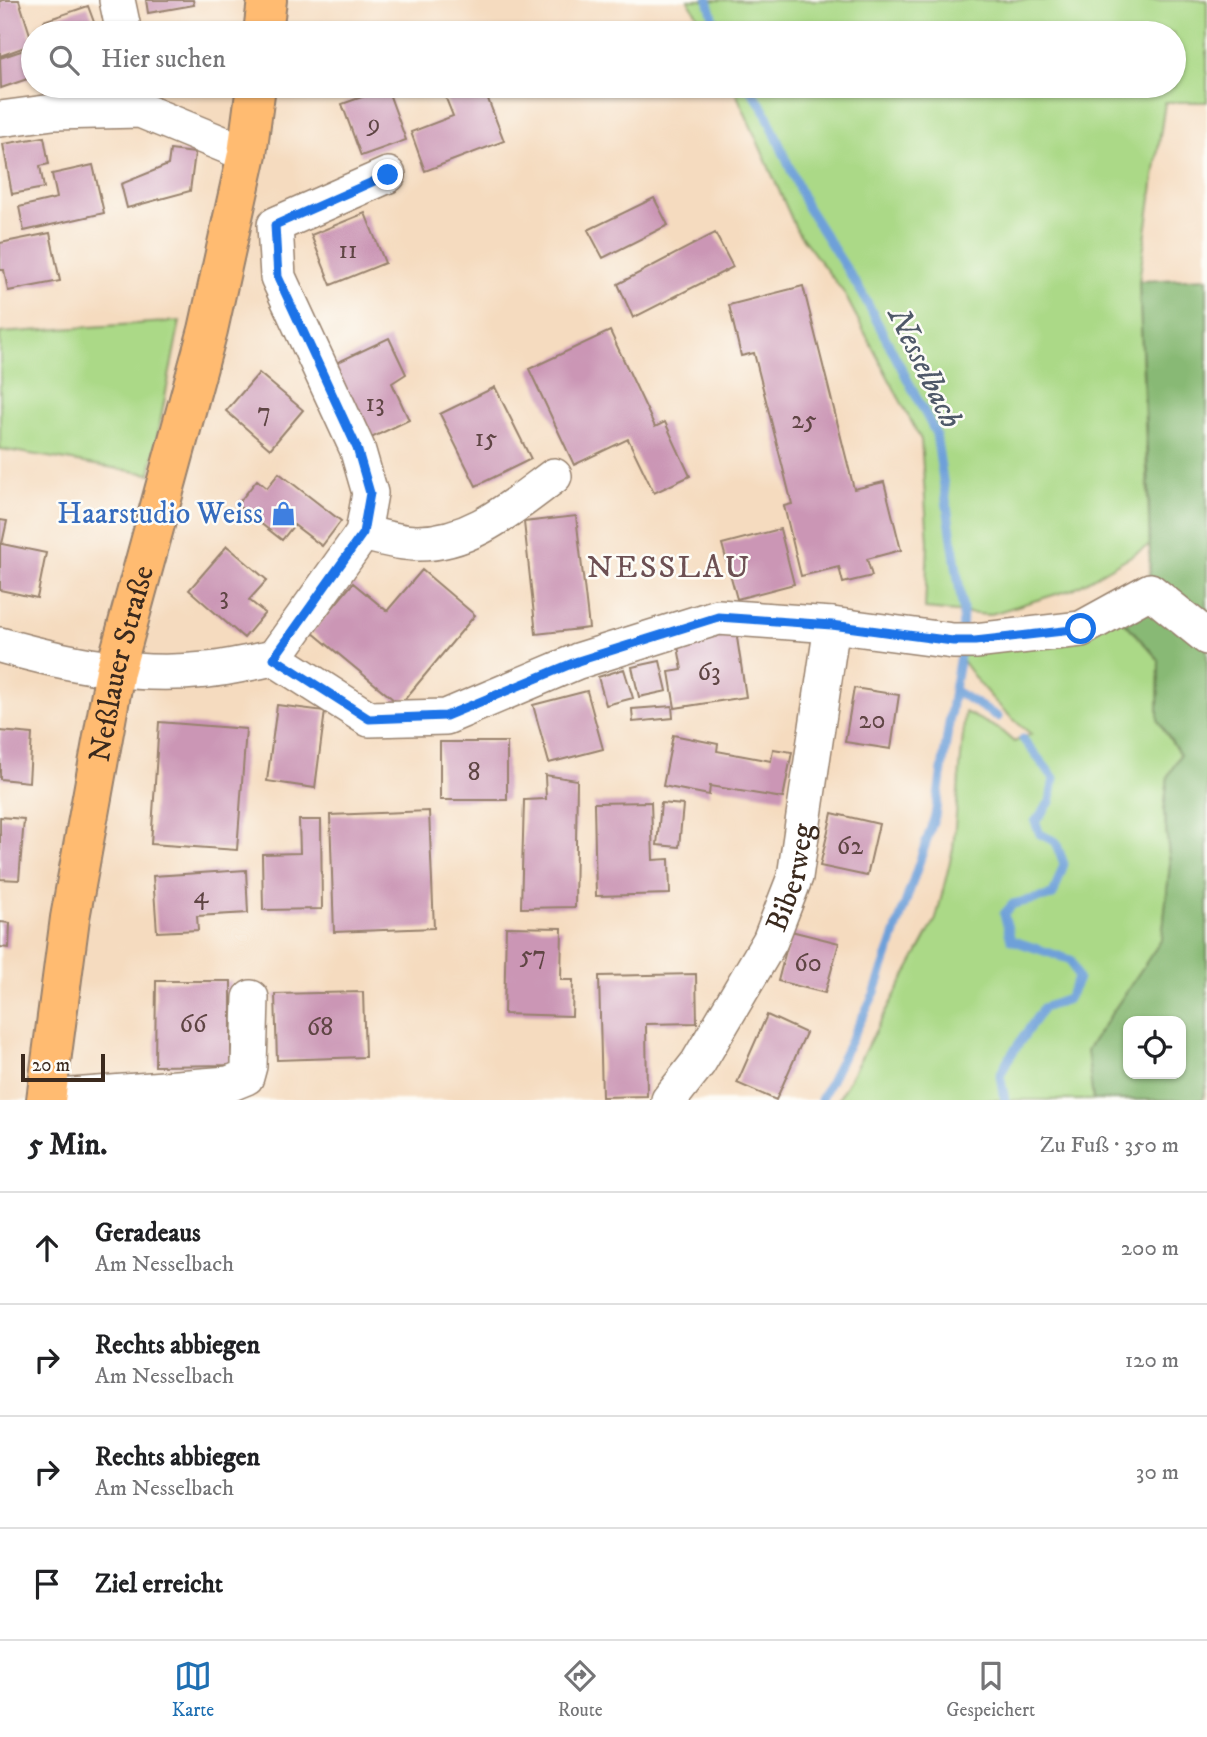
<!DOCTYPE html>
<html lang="de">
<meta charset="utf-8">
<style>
:root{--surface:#fff;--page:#f6f6f6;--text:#202124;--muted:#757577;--line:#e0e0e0;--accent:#1f6fb2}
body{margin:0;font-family:"IM FELL DW Pica",serif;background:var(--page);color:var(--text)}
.controls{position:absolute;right:21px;bottom:21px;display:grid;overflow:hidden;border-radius:14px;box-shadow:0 2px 5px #0004}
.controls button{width:63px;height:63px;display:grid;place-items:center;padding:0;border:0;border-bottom:2px solid var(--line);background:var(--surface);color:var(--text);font:35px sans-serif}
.scale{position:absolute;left:21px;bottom:18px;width:84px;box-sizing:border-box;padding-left:7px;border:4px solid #3b2a1e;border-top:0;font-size:19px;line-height:24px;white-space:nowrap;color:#3b2a1e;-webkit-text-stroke:5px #fdfcf7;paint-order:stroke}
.stop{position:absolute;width:21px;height:21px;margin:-16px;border:5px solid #1a73e8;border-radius:50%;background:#fff}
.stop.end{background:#1a73e8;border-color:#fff;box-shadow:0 2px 7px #0008}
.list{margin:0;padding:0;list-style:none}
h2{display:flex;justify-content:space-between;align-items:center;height:91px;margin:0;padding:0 28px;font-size:30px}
h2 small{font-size:23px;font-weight:400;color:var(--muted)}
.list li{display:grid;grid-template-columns:46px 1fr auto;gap:21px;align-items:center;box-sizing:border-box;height:112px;padding:0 28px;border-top:2px solid var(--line)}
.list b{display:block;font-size:26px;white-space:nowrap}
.list p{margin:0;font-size:23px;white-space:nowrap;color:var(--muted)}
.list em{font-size:23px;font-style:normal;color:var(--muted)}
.icon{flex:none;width:38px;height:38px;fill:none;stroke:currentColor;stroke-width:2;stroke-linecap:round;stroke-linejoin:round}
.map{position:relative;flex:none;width:1207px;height:1100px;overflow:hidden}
.search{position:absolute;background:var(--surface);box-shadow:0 2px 5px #0004;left:21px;right:21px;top:21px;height:77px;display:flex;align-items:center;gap:18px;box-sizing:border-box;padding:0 24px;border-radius:38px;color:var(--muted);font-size:26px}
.sheet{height:539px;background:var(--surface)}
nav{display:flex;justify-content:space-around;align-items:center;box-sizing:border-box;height:98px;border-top:2px solid var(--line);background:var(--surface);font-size:19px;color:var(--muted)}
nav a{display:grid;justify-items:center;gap:4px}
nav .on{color:var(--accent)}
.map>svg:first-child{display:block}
</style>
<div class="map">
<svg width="1207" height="1100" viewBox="0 0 1207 1100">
<rect width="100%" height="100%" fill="#fdfcf7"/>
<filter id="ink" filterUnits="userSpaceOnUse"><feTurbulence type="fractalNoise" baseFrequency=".0143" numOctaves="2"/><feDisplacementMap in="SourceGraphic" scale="14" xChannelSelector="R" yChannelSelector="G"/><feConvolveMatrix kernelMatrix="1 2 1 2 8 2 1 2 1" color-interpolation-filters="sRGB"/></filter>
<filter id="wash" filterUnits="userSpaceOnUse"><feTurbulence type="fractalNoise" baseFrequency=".00686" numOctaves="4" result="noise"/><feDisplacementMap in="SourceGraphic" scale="28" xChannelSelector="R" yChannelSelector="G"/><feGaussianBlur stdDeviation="1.57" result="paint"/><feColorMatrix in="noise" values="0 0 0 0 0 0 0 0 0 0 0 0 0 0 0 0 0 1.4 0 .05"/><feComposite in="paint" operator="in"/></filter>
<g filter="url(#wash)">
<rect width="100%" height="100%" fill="#f5dbbf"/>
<path fill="#abd987" stroke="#738252" stroke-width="2" d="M688,0H1207V102H1165L1139,281L1150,545L1073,589L988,615L925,609L928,542L921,440L844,293L797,231L733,86H1174V33H708Z
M180,321L150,474L0,449V333Z
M1122,619L1159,660L1158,720L1180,755L1168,776L1164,811L1170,864L1162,939L1087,1050L1093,1100H838L936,919L953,849L965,712L999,729L1014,742L1031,734C1001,711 980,687 959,656Z"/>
<path fill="#88b974" stroke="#627249" stroke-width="2" fill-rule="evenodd" d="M1207,278V1082L1203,1100H1093L1087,1050L1162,939L1170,864L1164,811L1168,776L1180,755L1158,720L1159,660L1122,619L1150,590L1149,491L1139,281ZM1128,1021H1181V1074H1128Z"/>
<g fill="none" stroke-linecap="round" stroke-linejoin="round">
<path stroke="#6ea0d9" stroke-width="9" d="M708,0L718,33
M748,86L764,109L807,207L862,293L936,434L963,611L962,636
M961,650L954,690L998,717
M821,1100L875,992L935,816L954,690
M1005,1100L1000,1076L1007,1061L1043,1008L1068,999L1078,979L1071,960L1011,940L1004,914L1013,904L1053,895L1064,864L1056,842L1040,834L1035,822L1050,802L1054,778L1023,739"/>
</g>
<g id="blocks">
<path fill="#cb96b5" d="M3,0H19L33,44L0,56V1Z
M146,0H193L194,5L148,13Z
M88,6L98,33H48L44,21Z
M33,47V77L1,88L0,58Z
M441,86H483L504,141L425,171L411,132L453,116Z
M387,88L406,140L361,156L342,104Z
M44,137L49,164L40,166L44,188L12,194L3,144Z
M170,150L195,153L190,191L127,208L121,184L168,165Z
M93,165L104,213L24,231L19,207L57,198L52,174Z
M654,198L668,225L603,258L588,230Z
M365,213L385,263L331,285L311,235Z
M50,233L60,281L8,291L4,270H0V243Z
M715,233L733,267L633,318L618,284Z
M803,286L854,489L884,482L901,550L867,559L872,576L843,583L839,567L801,576L784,506L792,504L754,353L741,356L729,305Z
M610,331L655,427L665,422L690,476L654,493L628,439L574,465L529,369Z
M389,338L406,374L392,383L409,420L367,440L332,365Z
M259,373L303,410L270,449L226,411Z
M495,387L531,459L476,486L440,414Z
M279,473L341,521L322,546L294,525L282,540L237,505L257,480L267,488Z
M576,516L589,628L536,634L524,522Z
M0,520L7,521L2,544L46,553L37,598L0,590Z
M780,529L794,584L737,599L722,544Z
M227,546L267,580L249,600L265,613L244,638L189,590Z
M422,570L475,615L400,705L312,632L353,583L387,611Z
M736,631L746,697L675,708L669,672L682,670L677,640Z
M660,661L667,691L639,697L632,667Z
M624,669L633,698L606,705L598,677Z
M854,688L899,695L891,749L845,742Z
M587,691L603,749L549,763L533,705Z
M277,705L325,711L315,788L267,781Z
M672,706L673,718L633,722L632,709Z
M159,722L246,729L237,850L151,844Z
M0,731L32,734L29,782L0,779Z
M673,735L718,744L717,751L771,761L773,749L792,752L783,798L710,786L709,795L663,786Z
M440,742H507V800H440Z
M545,775L577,780L575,907L521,908L524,800L546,799Z
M651,802L653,860L669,859L670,894L596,896L594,803Z
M661,803L683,805L679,847L657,845Z
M429,811L434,928L334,932L330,815Z
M832,813L879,824L867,876L820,866Z
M0,817L24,819L19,880L0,879Z
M299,820H321L322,909L263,910L262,854L300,853Z
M246,870L248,913L197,916L198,930L157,932L153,876Z
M0,922L10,923L9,948L0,947Z
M506,927L562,928L561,980H573L572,1016L504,1014Z
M791,931L839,943L825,993L778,981Z
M696,974L697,1023L646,1024L647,1096L602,1097L599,976Z
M156,981H231V1065L155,1066Z
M363,992L365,1057L277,1060L275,994Z
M767,1015L806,1033L776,1100L737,1083Z"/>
</g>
</g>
<g filter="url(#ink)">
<use href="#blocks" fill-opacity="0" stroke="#98826e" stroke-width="2"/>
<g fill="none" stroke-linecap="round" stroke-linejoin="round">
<defs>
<g id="minor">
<path d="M117,0L124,33"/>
<path d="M0,119L53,112L140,110L247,154"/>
<path d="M363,533C379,537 399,543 416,543C471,544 512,507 554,476"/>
<path d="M0,645C67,664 136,678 206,670C229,668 252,662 274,658L369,719L446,717L578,661L718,617L832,625L953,641H975L1081,629L1150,591L1207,637"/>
<path d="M274,658L363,533L370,493L357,448L278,277L275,225L388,175"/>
<path d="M46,1098L229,1084L246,1077L249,1066L251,998"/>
<path id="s1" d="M669,1100L698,1063L770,941L795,877L832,625"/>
</g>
<g id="major">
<path d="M263,33L267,0"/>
<path id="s2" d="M46,1100L70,918L115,671L208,330L247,154L256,86"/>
</g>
</defs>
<use href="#minor" stroke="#98826e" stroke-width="38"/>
<use href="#major" stroke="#98826e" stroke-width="42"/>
<use href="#minor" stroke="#fff" stroke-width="35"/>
<use href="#major" stroke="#ffbb71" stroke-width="38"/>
</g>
</g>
<g fill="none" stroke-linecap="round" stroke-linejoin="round" filter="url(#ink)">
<path stroke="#1a73e8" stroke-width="9" d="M388,175L275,225L278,277L357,448L370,493L363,533L274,658L369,719L446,716L578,661L718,617L832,625L953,641H975L1081,629"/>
</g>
<defs>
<symbol id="shop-bare" viewBox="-9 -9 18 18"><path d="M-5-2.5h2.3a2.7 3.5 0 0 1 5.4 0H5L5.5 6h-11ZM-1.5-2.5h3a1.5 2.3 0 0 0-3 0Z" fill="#3f7fe0" stroke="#fdfcf7" stroke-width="2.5" paint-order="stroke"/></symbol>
</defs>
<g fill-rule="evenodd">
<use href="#shop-bare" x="266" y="496" width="35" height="35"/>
</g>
<g text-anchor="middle" stroke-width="5" stroke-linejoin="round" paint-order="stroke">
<g font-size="26" fill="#5f4544">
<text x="374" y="131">9</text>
<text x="348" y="258">11</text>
<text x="375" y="411">13</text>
<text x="264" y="420">7</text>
<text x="804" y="428">25</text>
<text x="486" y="446">15</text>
<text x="224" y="604">3</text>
<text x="709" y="680">63</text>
<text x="872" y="728">20</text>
<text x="474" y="780">8</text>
<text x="850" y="854">62</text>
<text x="201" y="903">4</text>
<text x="533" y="963">57</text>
<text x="808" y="971">60</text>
<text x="193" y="1032">66</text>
<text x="320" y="1035">68</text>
</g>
<g font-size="30" fill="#366cbe" stroke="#fdfcf7" text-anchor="end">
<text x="263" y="523">Haarstudio Weiss</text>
</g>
<g font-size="30" fill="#3b2a1e" stroke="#fdfcf7">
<text dy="10" stroke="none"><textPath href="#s2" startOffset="443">Neßlauer Straße</textPath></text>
<text dy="10" stroke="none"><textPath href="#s1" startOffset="256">Biberweg</textPath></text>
</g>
<g font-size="32" font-style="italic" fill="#4f5969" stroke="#fdfcf7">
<text transform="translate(926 367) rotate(64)" y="11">Nesselbach</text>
</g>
<g font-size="32" letter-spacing="2" fill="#6d5053" stroke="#fdfcf7">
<text x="669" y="577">NESSLAU</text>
</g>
</g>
</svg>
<div class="controls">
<button><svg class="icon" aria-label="locate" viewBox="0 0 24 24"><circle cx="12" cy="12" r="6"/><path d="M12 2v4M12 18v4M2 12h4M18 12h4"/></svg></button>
</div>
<div class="scale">20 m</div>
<div class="stop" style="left:1081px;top:629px"></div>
<div class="stop end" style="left:388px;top:175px"></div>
<div class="search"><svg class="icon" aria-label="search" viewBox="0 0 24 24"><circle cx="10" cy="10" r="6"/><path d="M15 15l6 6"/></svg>Hier suchen</div>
</div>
<section class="sheet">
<h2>5 Min.<small>Zu Fuß · 350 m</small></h2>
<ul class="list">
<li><svg class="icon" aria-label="ahead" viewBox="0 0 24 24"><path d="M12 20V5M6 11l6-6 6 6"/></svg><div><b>Geradeaus</b><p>Am Nesselbach</p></div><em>200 m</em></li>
<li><svg class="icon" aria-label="right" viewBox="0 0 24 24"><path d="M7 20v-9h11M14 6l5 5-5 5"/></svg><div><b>Rechts abbiegen</b><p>Am Nesselbach</p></div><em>120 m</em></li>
<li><svg class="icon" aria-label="right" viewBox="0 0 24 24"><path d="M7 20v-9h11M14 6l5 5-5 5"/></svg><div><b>Rechts abbiegen</b><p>Am Nesselbach</p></div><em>30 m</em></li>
<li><svg class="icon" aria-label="arrive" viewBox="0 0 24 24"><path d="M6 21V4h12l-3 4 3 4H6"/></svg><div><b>Ziel erreicht</b></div></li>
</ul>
</section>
<nav>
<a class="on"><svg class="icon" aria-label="map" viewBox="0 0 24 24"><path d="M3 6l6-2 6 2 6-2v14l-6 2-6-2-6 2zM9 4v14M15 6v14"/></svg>Karte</a>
<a><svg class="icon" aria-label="directions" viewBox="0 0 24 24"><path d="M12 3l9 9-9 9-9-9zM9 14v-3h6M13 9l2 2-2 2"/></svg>Route</a>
<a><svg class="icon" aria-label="saved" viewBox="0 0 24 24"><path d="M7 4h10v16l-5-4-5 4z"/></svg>Gespeichert</a>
</nav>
